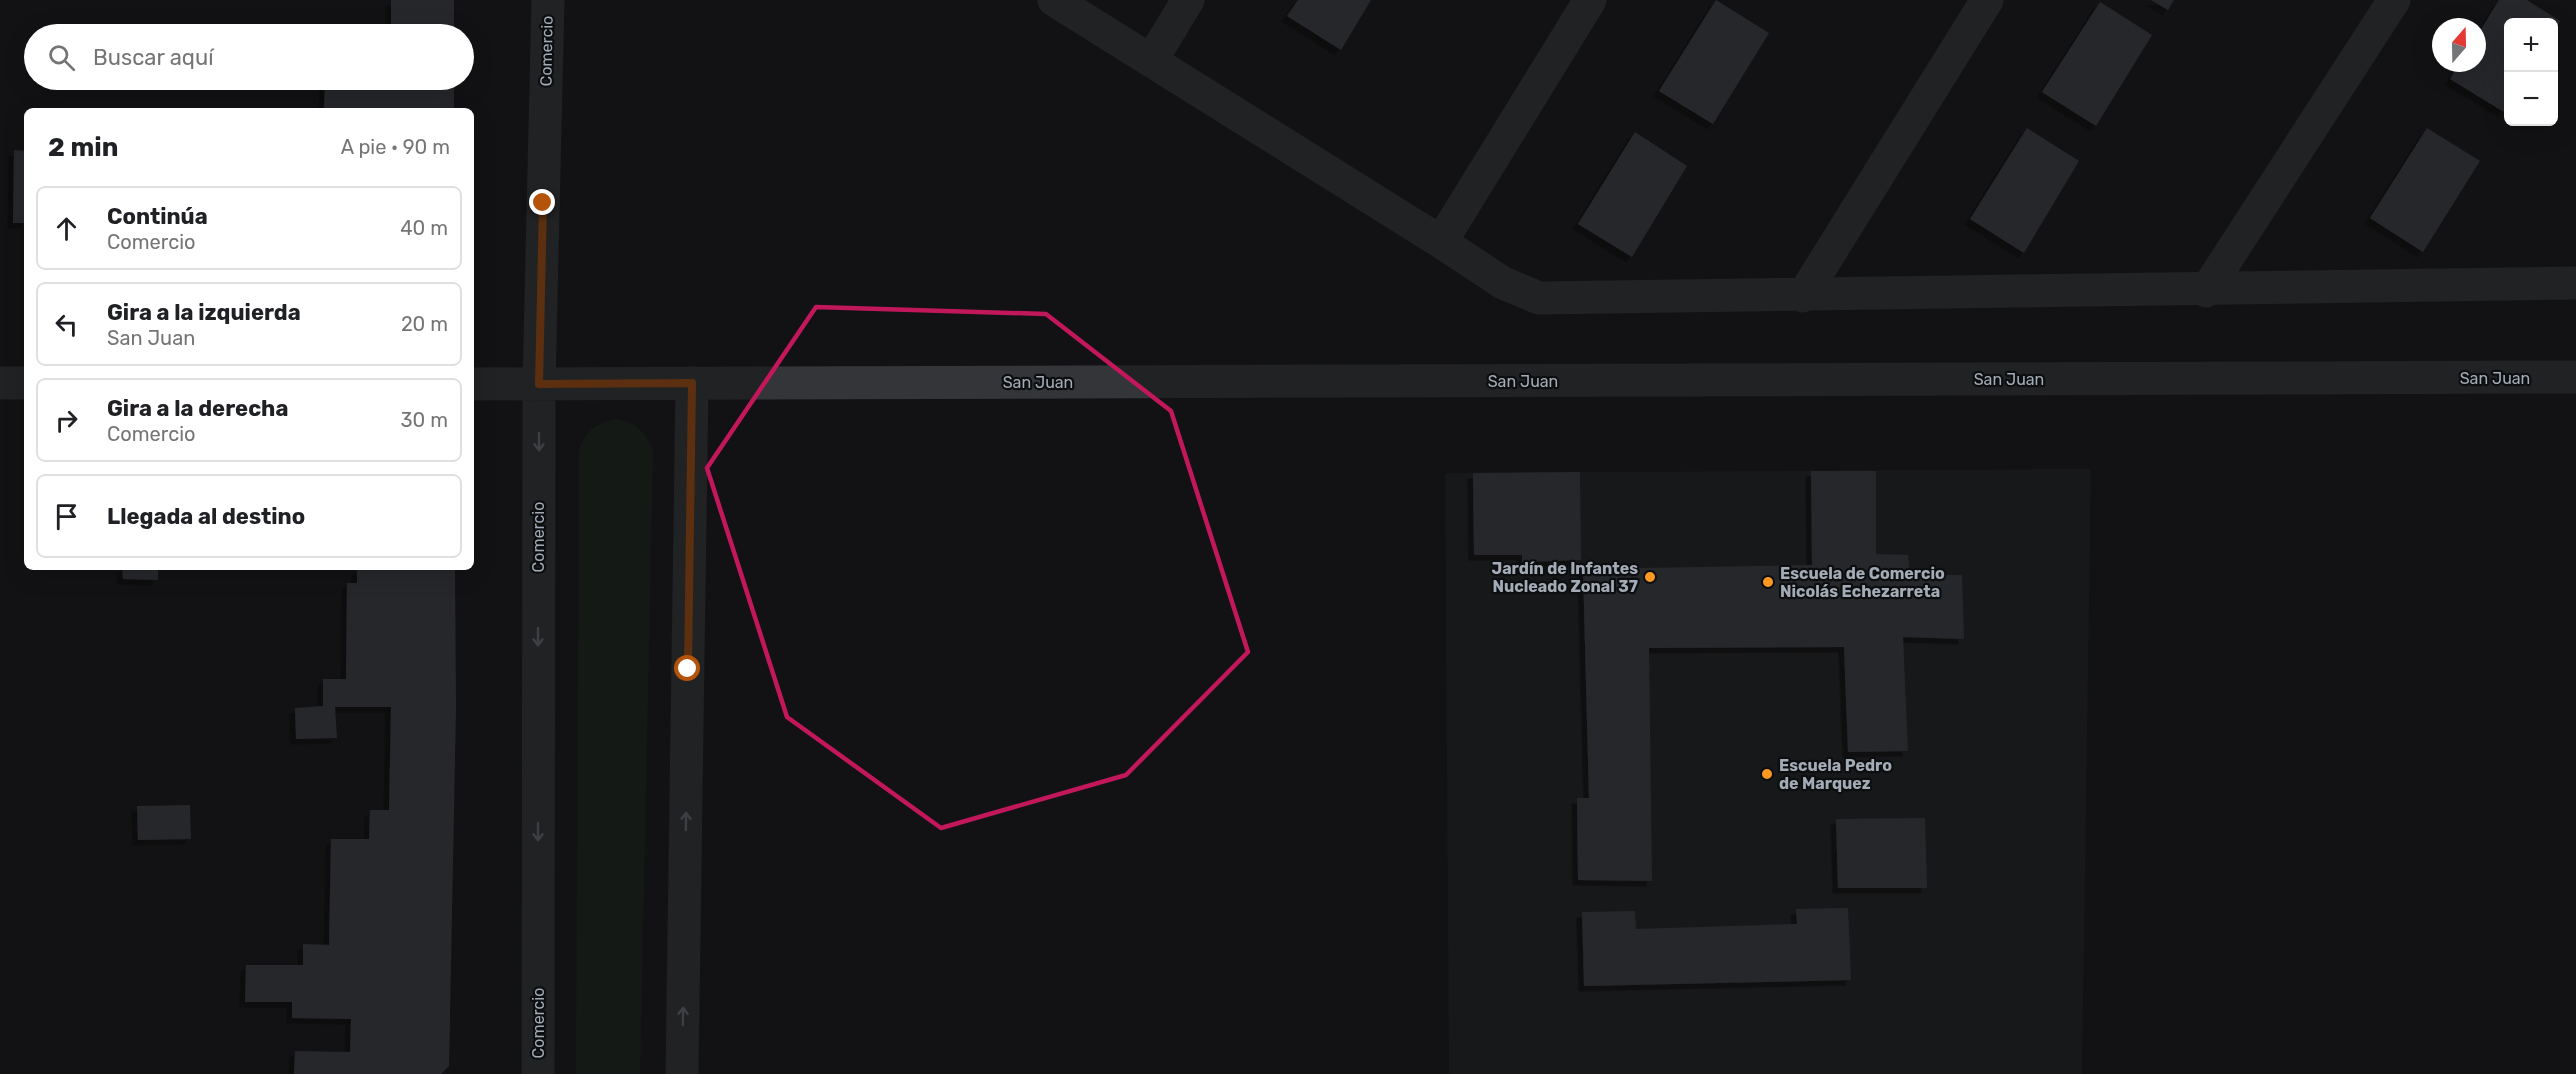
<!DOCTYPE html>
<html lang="es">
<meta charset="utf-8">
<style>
:root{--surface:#fff;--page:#f2f2f2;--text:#202124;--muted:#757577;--line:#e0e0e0}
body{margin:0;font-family:Rubik,sans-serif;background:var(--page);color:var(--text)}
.controls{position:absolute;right:18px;top:18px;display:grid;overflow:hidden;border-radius:9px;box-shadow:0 6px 24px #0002}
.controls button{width:54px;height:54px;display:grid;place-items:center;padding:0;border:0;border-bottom:2px solid var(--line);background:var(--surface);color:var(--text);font:30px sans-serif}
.compass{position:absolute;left:2432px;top:18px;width:54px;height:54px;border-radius:50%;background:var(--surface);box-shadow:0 6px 24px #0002;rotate:20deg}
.stop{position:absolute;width:18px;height:18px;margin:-14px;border:4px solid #b45309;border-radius:50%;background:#fff}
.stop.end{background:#b45309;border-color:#fff;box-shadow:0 2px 6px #0008}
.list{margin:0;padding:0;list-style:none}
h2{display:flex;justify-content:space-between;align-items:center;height:78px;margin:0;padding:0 24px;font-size:26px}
h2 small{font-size:20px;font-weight:400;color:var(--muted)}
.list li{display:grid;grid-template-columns:39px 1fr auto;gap:18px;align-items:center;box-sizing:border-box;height:84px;margin:0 12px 12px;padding:0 12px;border:2px solid var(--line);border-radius:9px}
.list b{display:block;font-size:22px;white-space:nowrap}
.list p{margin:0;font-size:20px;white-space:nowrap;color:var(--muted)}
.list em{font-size:20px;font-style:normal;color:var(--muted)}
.icon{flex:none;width:33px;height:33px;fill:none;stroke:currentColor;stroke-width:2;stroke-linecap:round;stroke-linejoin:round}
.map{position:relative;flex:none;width:2576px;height:1074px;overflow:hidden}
.search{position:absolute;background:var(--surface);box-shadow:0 6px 24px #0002;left:24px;top:24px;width:450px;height:66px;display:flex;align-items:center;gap:15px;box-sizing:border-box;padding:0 21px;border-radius:33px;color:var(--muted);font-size:22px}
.panel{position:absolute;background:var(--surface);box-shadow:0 6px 24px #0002;left:24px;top:108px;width:450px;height:462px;border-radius:9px}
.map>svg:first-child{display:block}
</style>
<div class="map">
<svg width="2576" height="1074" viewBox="0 0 2576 1074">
<defs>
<filter id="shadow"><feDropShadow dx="-5.5" dy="5.5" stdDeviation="0" flood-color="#0009"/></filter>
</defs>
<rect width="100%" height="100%" fill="#121214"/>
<path fill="#1e1f21" d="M2091,469L2082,1074H1449L1445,473Z"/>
<path fill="#1a221a" d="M616,419C636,422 646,433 653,451L640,1074H576L579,450C586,431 596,423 616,419Z"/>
<path fill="#3e4144" filter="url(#shadow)" d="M391,0H454V34H326V24H391Z
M1298,0H1371L1341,50L1287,16Z
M1716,0L1769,33L1713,124L1659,91Z
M2151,0H2174L2168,10Z
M2499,0H2527L2560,21L2554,32V22H2508V105L2504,112L2450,79L2460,63H2477V36Z
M2100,2L2152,35L2096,126L2042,92Z
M325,80H454V111H324Z
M2027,128L2079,161L2024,253L1970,219Z
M2427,128L2480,161L2423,252L2370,218Z
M1635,132L1687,166L1632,257L1578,224Z
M14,150L27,151V223H13Z
M1811,471H1876V554L1908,555L1910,575H1962L1964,639L1903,637L1908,751L1848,752L1844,647L1649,648L1652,881L1578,880L1577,798H1589L1583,569L1812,565Z
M1580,472L1581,560L1522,562V555H1474L1473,473Z
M122,567H158V580L123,579Z
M455,567L456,708L449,1066L441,1074H294L295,1051L350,1052L351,1019L292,1018V1002H245L246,965H303V944L329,945L331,839H369L370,810H389L391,707H335L337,738L296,739L295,708L323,706V679H346L347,583H357V568Z
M190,805L191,839L138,840L137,806Z
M1925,818L1927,888H1838L1836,819Z
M1848,908L1851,980L1584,986L1582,912L1635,911L1636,929L1797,924L1796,909Z"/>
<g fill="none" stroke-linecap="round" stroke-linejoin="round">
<path stroke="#333539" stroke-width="33" d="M1054,0L1441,242L1503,283L1539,298L2576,283
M1151,61L1188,0
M1441,242L1590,0
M2206,291L2394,0
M1803,296L1987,0
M0,383H27
M471,384L2576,377
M538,1074L539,384L548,0
M682,1074L692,383"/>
</g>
<defs><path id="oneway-shaft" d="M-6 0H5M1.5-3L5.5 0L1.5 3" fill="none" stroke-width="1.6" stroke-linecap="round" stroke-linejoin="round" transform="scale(1.5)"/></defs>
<g stroke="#71767e">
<use href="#oneway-shaft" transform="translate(539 442) rotate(90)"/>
<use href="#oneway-shaft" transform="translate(538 637) rotate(90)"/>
<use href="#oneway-shaft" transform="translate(686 821) rotate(-89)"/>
<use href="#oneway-shaft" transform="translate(538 832) rotate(90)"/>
<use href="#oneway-shaft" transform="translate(683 1016) rotate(-89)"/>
</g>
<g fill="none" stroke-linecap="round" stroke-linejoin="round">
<path stroke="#b45309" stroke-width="8" d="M543,203L539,384L692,383L688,669"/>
</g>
<path d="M0 0H2576V1074H0ZM816,307L1046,314L1171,411L1248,652L1126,775L941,828L787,717L707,468Z" fill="#121214" fill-opacity=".55" fill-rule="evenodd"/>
<path fill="none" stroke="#c2185b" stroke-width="4.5" stroke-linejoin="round" d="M816,307L1046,314L1171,411L1248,652L1126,775L941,828L787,717L707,468Z"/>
<g fill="#fe9a21" stroke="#0d0e0f" stroke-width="2">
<circle cx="1650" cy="577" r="6"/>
<circle cx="1768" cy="582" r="6"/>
<circle cx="1767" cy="774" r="6"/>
</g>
<g text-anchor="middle" stroke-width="4.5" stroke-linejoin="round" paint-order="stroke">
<g font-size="16" fill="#a3abb6" stroke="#0d0e0f">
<text transform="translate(546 51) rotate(-89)" y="6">Comercio</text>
<text x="2495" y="384">San Juan</text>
<text x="2009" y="385">San Juan</text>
<text x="1523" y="387">San Juan</text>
<text x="1038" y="388">San Juan</text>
<text transform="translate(538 537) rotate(-90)" y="6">Comercio</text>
<text transform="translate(538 1023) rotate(-90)" y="6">Comercio</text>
</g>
<g font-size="16" font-weight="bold" fill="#a3abb6" stroke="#0d0e0f" text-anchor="start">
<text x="1638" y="574" text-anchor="end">Jardín de Infantes<tspan x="1638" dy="18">Nucleado Zonal 37</tspan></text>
<text x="1780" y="579">Escuela de Comercio<tspan x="1780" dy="18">Nicolás Echezarreta</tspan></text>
<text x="1779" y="771">Escuela Pedro<tspan x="1779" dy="18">de Marquez</tspan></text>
</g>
</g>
</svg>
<div class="controls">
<button>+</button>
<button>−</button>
</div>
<svg class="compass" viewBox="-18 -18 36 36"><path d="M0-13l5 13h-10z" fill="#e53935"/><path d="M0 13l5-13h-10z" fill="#757577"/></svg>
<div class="stop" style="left:688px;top:669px"></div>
<div class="stop end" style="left:543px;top:203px"></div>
<div class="search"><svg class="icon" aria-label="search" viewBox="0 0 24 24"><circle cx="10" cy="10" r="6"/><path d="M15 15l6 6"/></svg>Buscar aquí</div>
<section class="panel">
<h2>2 min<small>A pie · 90 m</small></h2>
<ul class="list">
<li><svg class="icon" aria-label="ahead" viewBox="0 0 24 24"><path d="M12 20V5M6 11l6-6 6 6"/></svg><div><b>Continúa</b><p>Comercio</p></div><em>40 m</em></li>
<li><svg class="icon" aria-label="left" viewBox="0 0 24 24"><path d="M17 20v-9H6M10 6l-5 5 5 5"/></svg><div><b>Gira a la izquierda</b><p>San Juan</p></div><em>20 m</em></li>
<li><svg class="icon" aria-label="right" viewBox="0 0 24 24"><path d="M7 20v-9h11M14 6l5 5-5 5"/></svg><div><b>Gira a la derecha</b><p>Comercio</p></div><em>30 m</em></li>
<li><svg class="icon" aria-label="arrive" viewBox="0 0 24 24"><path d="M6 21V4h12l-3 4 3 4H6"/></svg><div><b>Llegada al destino</b></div></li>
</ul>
</section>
</div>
